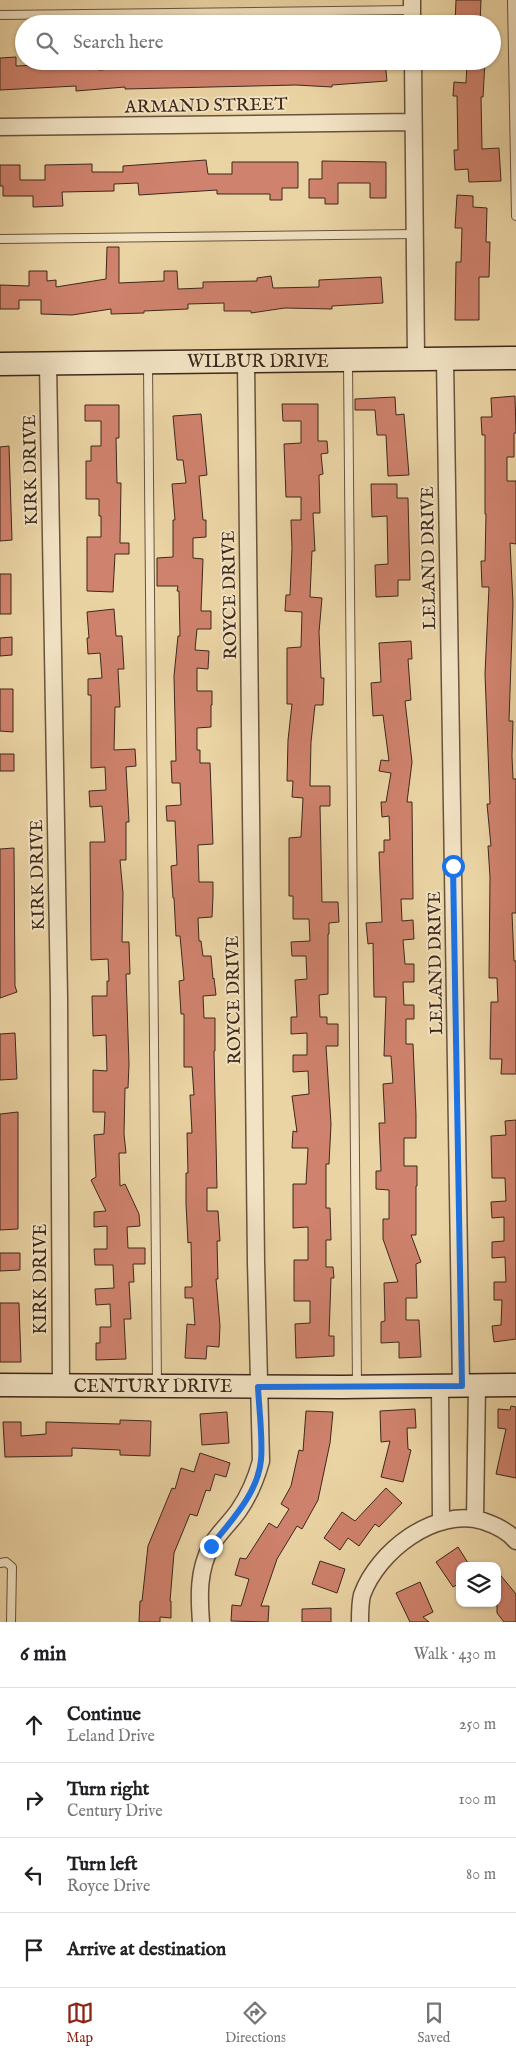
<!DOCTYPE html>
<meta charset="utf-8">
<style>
:root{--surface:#fff;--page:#f6f6f6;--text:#202124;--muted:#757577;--line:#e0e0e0;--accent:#8f2418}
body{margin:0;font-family:"IM FELL English",serif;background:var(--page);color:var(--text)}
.controls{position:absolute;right:15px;bottom:15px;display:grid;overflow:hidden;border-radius:10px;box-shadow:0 1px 4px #0004}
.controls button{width:45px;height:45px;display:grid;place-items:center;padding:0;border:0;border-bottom:1px solid var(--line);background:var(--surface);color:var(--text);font:25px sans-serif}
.stop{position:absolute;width:15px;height:15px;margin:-11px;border:4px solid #1a73e8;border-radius:50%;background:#fff}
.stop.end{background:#1a73e8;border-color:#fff;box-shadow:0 1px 5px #0008}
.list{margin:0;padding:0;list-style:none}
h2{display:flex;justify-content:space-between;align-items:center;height:65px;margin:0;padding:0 20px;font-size:21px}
h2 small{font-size:16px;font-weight:400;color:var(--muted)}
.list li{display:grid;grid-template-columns:32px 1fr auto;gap:15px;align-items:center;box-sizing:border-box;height:75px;padding:0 20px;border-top:1px solid var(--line)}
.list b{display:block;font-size:19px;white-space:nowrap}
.list p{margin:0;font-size:16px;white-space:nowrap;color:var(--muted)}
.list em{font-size:16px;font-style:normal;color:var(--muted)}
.icon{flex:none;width:28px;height:28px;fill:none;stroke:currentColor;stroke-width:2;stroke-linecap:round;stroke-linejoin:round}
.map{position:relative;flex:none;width:516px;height:1622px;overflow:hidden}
.search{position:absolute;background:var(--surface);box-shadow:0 1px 4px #0004;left:15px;right:15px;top:15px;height:55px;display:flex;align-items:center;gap:12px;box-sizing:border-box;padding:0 18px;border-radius:28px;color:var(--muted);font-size:19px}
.sheet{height:365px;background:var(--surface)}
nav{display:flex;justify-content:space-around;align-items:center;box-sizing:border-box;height:70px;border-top:1px solid var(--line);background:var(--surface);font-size:14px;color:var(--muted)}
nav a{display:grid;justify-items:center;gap:2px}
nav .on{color:var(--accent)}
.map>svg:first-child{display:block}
</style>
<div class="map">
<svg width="516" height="1622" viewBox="0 0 516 1622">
<rect width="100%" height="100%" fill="#ebd4a4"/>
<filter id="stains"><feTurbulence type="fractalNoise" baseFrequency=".004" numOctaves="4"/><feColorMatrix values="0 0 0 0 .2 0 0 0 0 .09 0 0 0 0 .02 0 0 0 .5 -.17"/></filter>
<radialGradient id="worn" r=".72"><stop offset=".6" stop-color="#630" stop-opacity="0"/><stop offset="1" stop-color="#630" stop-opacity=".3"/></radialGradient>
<path fill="#cf826d" stroke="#3d281b" d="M456,0H481L480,24H455Z
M16,57V66L38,65V61H98L99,70L124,68V63H134V61H287V67L313,69V61H385L387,81L332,85V87L296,85L125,89V87L76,91V86L0,90V58Z
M467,61H485L483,97H481L482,149L499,148L501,181L469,182L468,169L455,170L454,150H458L457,96H453L454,82L466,83Z
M206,160L208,174H232V162H298V188H282V200H270V194H217V190L139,195L138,183L114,184V191L62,192L63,206L33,207V196H3V186H0V165H20V180H45V165L92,164V172H123V166Z
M322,161L386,162V198H370V183H338V204H325V198H309V179H322Z
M457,195L473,196V207L487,208L486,242H490L489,277H479V320H455L456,262H461L462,228H455Z
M107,247H119V283L164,281V271H177L178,289L203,288V282L257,281V278L271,276L273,288L319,287V280L381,277L383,303L332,306V309L285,308L251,313V311H224V303L188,304V309L144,311V313L111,314V309L72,315L41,314V300H19V309H0V285L29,286V271H47V281L56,280V287L106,279Z
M515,396L516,433H514V457H507V481H516V544L510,543L513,603L509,721H513L512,756L513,779H516V913H512L514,961H516V1074H501L502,1059H490L491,1002H498L497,978H489L490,877L488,846H491L487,804H490L485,674L489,587H482L481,561H485L486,514H485V435H482L481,417H492L491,398Z
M395,397L396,415L404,414L409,475L388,476L386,435H377L375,410H355V399Z
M282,404H318V441H327L328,453L321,454L323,474L319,475L320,513H313L315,551H312L310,597L322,598L319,632L321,678H324L323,705H315L311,742L310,786H330V806H320L322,902H338L339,922L329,923V934H328V994L319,995L320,1017H327V1024H338V1046H326L331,1124L329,1164H326V1208H330L331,1240H326V1267H333L334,1278H331L329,1336H334V1356L296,1358L295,1324L310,1323V1301H294V1260H308V1227L293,1228V1184H306L308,1148H292L293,1131L297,1132L292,1096L309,1094L308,1071L293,1072V1055H307V1033L291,1034V1017H297L295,980L307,979L306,956H292L291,942L310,941L309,919H293V896H289V838L301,837L303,798L292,797L293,781H287L288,740L292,704H287V648L301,647L302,612L285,611L286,595H290L292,548L291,520H301V497H286L284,444L301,443V421H283Z
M85,405H119V438H116L117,483H121L120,543H129V554H115L113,592L87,591V537H101V516H99V499H86V461H91V446H101V421H85Z
M201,414L207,475L199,476L203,520H206V537L193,538V558L203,559L201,611H211V629H197L195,650L209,651L208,669L197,668V691H212V705H211V727L197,728V750H200V763H210L213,844L198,845L199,882H213V896L212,917L198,918L199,941H201L203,956H211L213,979L214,978L216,995L203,996L204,1018H215V1051H214L217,1188H207V1211H218L220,1241H217L218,1279H216L220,1326L219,1347L207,1346L206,1359L185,1358L187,1324L195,1325L193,1298H185V1287H192L191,1242L188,1243L186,1204V1173H188L187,1133H192L190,1095H194L192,1067H184V1014H181L179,981L184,980L180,936H176L174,898H173L171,866L177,865L175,821H167L166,806L181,805L180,783H172L171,761H176L174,676L178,636H180L179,591H177L178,586H157V558L173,557V520H175L172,484L186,483L183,460H177L173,416Z
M9,446L12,540L0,541V447Z
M371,484H397V498H408L410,580H398V596L376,597L375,565L388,564L387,516L372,517Z
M0,574H11V614H0Z
M114,609L116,636H122L124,669H118L120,707H115L114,750L135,749L136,766L126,767L129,822H126V860H120L123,893L122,942H129L130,974H126L129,1064L128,1088H125L124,1134L126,1153H119L120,1186L125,1184L139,1214L140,1226L127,1227L128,1248H145V1264H133L134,1282H129L131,1319H124L126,1359L96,1360V1343H100V1327H111L110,1304L96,1305L95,1289L114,1288L113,1265H95L94,1249H107V1226L94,1227V1212L106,1211L91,1180L96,1177L94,1135L104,1134L105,1112H93V1070L107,1071L106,1035L93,1036L92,996H107V981H109L108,959L91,960L90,842H105L102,806L90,807L89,791L106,790L105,767L91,768V695H88V679L102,678L100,653L88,654L87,638H89L87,612Z
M12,637V655L0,656V638Z
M411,641L412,659H408L411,700L405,701L412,762L407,802H412L413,899H401L402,921L413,920L414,939L403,940L405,964H414V982H403L404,1005H414V1019H406V1044H413L416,1115V1138H404V1166H417V1186H416V1235H411L421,1262L416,1264L417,1298H406V1320H419L421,1357L399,1358V1342L381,1343V1322L385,1321L384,1283L398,1282L383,1239V1219H389V1190L376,1189V1171H381L379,1123H385L383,1084L393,1083L391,1056H384L386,997H374L373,943L368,944L366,923L382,922L379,852H384V840H390L389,816L382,817L381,802H386L391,773L379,771L381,760L389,761L383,715L373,716L371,683L381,682L379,643Z
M0,689H13V732L0,731Z
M0,754H14V771H0Z
M14,848L15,986L17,992L0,998V849Z
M15,1033L17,1079L0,1080V1034Z
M18,1112V1229L0,1230V1114Z
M516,1120V1339L494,1342L492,1326L501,1325L502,1300H494V1282H506L505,1257L492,1258V1242L504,1241V1217L492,1218L491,1202L506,1201L505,1178H492L491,1136L506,1135L505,1121Z
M0,1253H20V1270L0,1271Z
M0,1303H19L21,1362H0Z
M511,1406L516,1407V1478L496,1474L506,1429L498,1428V1409L510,1410Z
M415,1409L416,1428H407L408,1449L411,1450L403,1482L381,1477L390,1441L381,1442L380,1411Z
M306,1411L333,1412L330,1443L318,1500L302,1529L297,1526L277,1559L261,1606H269L268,1622L231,1621L232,1605L241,1606L249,1579L235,1575L240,1558L246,1559L269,1523L277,1528L289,1509L281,1504L291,1486L299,1450L303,1451Z
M227,1412L229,1443L202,1445L200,1414Z
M120,1420L151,1421L150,1456L120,1455V1450L72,1448V1456L5,1457L3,1422H21V1436L46,1434V1422L120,1424Z
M200,1453L230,1463L226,1477L215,1474L210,1491L206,1490L197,1516L190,1514L174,1553L170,1601H171V1618L160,1617V1622H139L140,1601H142L148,1546L172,1488L175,1489L181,1468L194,1472Z
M386,1488L402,1503L379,1527L375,1524L359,1546L348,1538L340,1550L324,1538L342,1512L355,1521Z
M458,1547L470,1566H460V1583L453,1587L436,1562Z
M320,1561L345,1569L337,1593L312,1584Z
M497,1571L516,1594V1622H504L497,1613Z
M420,1582L433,1612L423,1617L429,1622H410L396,1593Z
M331,1608V1622H302V1609Z"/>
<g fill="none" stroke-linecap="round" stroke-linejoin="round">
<defs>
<path id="lane" d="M512,0L516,216
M0,15L412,10
M0,239L415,234
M348,362L357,1385
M148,365L157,1384
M0,1563L6,1562L12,1567L11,1622"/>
<path id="street" d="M412,0V24
M413,61L416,359
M0,127L413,122
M445,359L461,1386
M48,364L59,997L61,1385
M440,1386L441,1521
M475,1519L477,1385
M201,1622C199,1596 198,1571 211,1546C218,1533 231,1522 239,1510C250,1494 256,1479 261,1461L256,1262L246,362
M360,1622C360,1614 360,1603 362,1595C378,1551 435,1507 483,1521C495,1525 508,1531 516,1541"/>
<path id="secondary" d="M0,364L516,358
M0,1385L342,1387L516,1385"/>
</defs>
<use href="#lane" stroke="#68533d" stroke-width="10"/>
<use href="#street" stroke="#68533d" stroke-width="19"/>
<use href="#secondary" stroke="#3d281b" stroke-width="25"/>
<use href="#lane" stroke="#f2e3c4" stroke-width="8"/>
<use href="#street" stroke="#f2e3c4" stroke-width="16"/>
<use href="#secondary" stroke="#f2e3c4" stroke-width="22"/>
</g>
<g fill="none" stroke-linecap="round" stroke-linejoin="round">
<path stroke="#1a73e8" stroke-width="6" d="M211,1546C231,1521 258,1493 261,1460C263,1439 259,1409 258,1387L462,1386L453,866"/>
</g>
<g text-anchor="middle" stroke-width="4" stroke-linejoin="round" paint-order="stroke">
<g font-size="18" fill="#3d281b" stroke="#f2e3c4">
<text transform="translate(206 105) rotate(-1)" y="6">ARMAND STREET</text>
<text x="258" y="367">WILBUR DRIVE</text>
<text transform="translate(30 470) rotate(-91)" y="6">KIRK DRIVE</text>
<text transform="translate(428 558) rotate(-91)" y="6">LELAND DRIVE</text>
<text transform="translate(229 595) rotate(-91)" y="6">ROYCE DRIVE</text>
<text transform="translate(37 875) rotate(-91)" y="6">KIRK DRIVE</text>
<text transform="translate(435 963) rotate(-91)" y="6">LELAND DRIVE</text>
<text transform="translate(233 1000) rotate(-91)" y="6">ROYCE DRIVE</text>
<text transform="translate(40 1279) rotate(-90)" y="6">KIRK DRIVE</text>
<text x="153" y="1392">CENTURY DRIVE</text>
</g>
</g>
<rect width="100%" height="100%" filter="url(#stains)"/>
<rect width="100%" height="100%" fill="url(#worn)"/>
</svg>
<div class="controls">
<button><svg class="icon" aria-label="layers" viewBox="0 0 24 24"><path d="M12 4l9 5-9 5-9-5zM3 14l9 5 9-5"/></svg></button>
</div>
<div class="stop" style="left:453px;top:866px"></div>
<div class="stop end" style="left:211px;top:1546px"></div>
<div class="search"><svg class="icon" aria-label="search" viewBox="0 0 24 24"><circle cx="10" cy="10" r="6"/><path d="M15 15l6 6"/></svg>Search here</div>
</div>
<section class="sheet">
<h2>6 min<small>Walk · 430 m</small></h2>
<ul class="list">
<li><svg class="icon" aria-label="ahead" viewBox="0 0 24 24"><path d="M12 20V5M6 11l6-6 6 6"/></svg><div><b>Continue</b><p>Leland Drive</p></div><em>250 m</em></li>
<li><svg class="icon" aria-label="right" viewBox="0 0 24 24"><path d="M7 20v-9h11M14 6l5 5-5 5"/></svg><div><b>Turn right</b><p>Century Drive</p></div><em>100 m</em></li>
<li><svg class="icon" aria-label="left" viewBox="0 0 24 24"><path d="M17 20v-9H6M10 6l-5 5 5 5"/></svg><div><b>Turn left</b><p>Royce Drive</p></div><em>80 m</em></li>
<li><svg class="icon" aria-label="arrive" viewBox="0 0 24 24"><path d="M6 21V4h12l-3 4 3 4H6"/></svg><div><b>Arrive at destination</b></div></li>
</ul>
</section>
<nav>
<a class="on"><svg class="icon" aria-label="map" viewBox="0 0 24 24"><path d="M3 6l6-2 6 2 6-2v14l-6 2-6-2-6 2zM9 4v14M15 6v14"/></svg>Map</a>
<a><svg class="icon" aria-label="directions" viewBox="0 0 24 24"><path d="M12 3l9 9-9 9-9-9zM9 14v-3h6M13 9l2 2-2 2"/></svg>Directions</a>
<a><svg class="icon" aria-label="saved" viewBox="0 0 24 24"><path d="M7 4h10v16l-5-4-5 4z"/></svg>Saved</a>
</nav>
